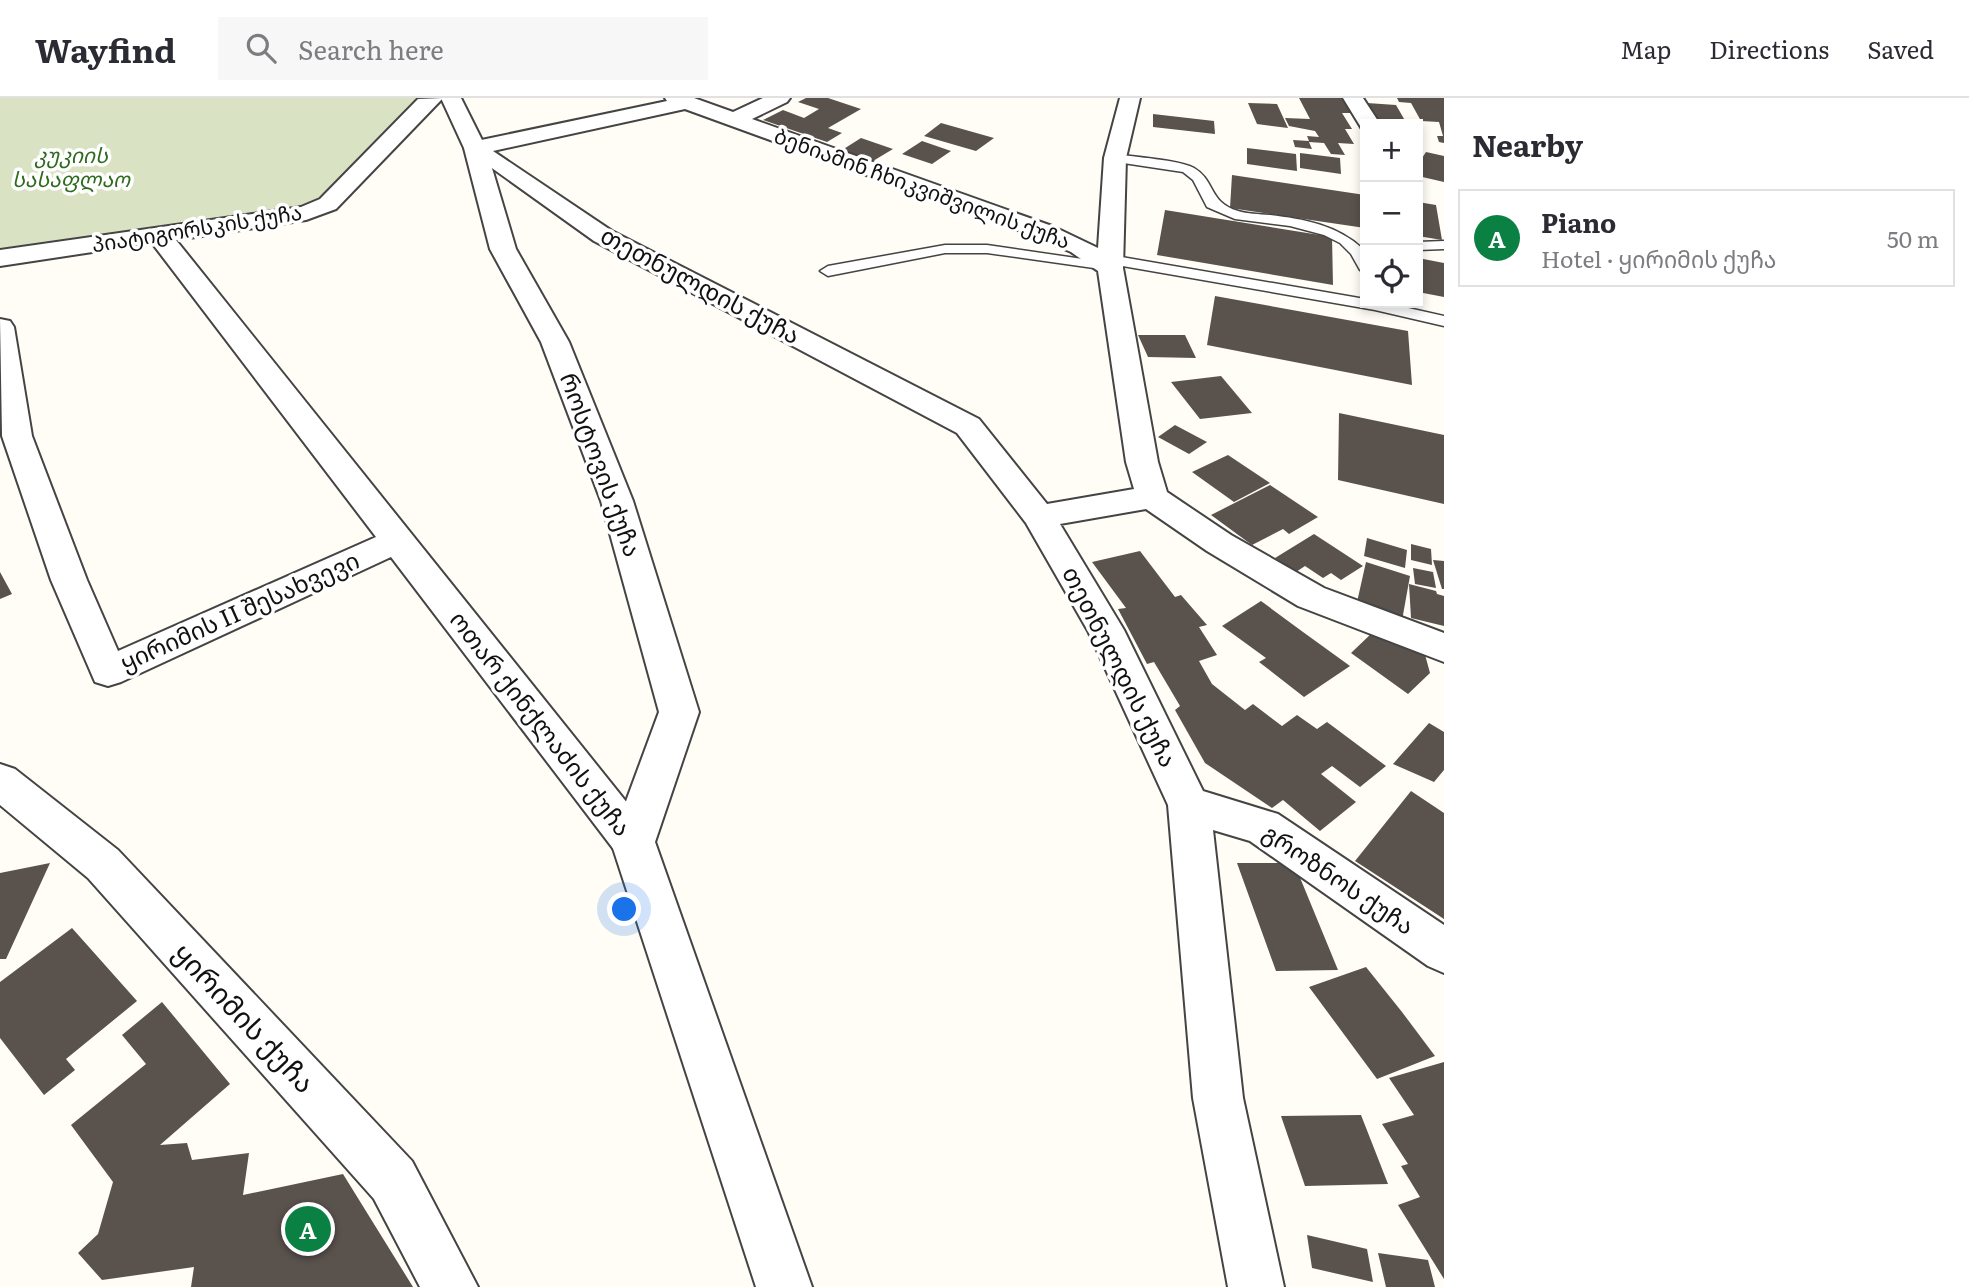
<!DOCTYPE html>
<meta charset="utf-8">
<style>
:root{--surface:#fff;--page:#f7f7f7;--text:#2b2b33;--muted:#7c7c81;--line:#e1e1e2;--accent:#0b8043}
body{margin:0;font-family:Literata,"Noto Sans Georgian",serif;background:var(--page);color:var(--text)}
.controls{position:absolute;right:21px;top:21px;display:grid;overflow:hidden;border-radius:0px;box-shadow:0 4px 10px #0003}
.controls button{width:63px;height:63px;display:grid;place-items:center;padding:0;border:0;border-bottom:2px solid var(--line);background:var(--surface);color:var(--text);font:35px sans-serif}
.you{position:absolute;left:625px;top:812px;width:24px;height:24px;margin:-18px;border:5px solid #fff;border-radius:50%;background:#1a73e8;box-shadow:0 0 0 10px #1a73e833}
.badge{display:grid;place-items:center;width:46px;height:46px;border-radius:50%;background:var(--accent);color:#fff;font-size:23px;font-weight:700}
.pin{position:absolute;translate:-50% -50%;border:4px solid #fff;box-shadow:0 2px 7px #0006}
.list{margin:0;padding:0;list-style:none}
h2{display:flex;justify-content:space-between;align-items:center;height:91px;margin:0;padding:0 28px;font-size:30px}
h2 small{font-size:23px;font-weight:400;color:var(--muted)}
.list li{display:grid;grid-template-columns:46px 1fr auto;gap:21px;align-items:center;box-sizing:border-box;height:98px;margin:0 14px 14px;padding:0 14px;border:2px solid var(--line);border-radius:0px}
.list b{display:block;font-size:26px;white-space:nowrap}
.list p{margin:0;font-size:23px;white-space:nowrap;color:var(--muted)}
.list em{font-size:23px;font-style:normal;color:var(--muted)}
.icon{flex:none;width:38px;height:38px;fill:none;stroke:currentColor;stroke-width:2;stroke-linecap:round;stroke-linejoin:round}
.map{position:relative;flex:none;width:1444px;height:1189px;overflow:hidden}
header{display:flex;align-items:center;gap:42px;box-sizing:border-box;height:98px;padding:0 35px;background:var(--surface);border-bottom:2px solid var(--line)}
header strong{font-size:33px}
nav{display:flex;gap:38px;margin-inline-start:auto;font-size:24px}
.search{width:490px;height:63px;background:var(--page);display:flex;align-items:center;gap:18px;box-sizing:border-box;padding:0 24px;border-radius:0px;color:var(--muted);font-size:26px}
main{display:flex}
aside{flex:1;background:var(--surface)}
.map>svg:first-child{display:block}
</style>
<header>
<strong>Wayfind</strong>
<div class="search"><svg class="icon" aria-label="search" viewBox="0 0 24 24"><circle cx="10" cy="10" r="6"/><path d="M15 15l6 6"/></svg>Search here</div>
<nav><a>Map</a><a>Directions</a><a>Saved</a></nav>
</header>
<main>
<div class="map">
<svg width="1444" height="1189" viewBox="0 0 1444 1189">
<rect width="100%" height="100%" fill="#fffdf5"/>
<path fill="#d9e3c4" d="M0,0H424L318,107L0,151Z"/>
<path fill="#5a524d" d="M806,0H828L861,11L828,30L842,35L827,44L763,22L783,12L804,20L819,11L798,4Z
M1299,0H1347L1356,15H1342L1352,31H1345L1354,46L1338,45L1345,57L1331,56L1324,45L1309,44L1312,51L1295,49L1293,42L1309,43L1307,38L1319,39L1315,33L1289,28L1285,20L1310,21Z
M1397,0H1444V45L1439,44L1437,38H1443L1439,24L1421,23L1411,5L1399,4Z
M1248,5L1277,6L1288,30L1257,26Z
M1367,5L1396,7L1407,26H1378Z
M1153,16L1214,23L1215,36L1153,29Z
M941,25L994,40L976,53L924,38Z
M861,40L893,51L873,63L842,52Z
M922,43L951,53L932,66L902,56Z
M1247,50L1296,56L1297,73L1247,66Z
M1426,54L1444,58V84L1418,78V66Z
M1300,55L1340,60L1341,76L1300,70Z
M1232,77L1365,97V130L1230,110Z
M1418,104L1436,107L1442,142L1418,138Z
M1165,112L1332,139L1333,187L1157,157Z
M1418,160L1444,165V199L1418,194Z
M1215,198L1408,233L1412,287L1207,247Z
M1138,237H1185L1196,260L1148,259Z
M1221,278L1252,315L1200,321L1171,284Z
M1339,315L1444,337V406L1338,382Z
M1175,327L1207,344L1189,356L1158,339Z
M1228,357L1270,385L1234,404L1192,374Z
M1270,387L1318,419L1289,436L1283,431L1252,447L1211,417Z
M1314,436L1363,468L1341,482L1331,475L1323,480L1305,468L1296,474L1275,460Z
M1367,440L1407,452L1405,470L1364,458Z
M1411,446L1431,451L1432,467L1411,462Z
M1140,453L1175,499L1181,497L1207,527L1199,529L1217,557L1199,563L1212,586L1245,612L1253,606L1282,628L1297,617L1317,631L1327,624L1386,668L1360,689L1332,668L1321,676L1356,704L1320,733L1283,702L1272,710L1205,665L1175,612L1180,608L1154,564L1147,566L1118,511L1126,510L1092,464Z
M1433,462L1444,463V491H1442Z
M1366,464L1410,478L1401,528L1355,513Z
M1413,470L1433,474L1436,490L1415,486Z
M0,474L12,496L0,501Z
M1409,486L1436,493L1437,496L1444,498V528L1411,520Z
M1261,503L1303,534L1350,568L1304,599L1259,564L1266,560L1222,528Z
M1373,534L1424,553L1430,575L1408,596L1351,555Z
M1429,625L1444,634V672L1434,684L1393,666Z
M1411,693L1444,715V821L1355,763Z
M50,765L6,861H0V775Z
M1237,765H1294L1338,872L1276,873Z
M72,830L137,903L66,961L75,972L44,997L0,940V884Z
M1366,869L1402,914L1435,958L1377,981L1309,889Z
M162,904L230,986L160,1047L187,1045L192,1062L249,1055L243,1097L343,1076L413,1189H191L194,1169L102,1182L78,1155L98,1136L113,1084L71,1027L146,966L122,937Z
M1444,964V1181L1398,1107L1420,1099L1401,1068L1408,1066L1382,1026L1414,1017L1389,980Z
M1361,1017L1388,1086L1305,1088L1281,1018Z
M1307,1137L1367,1151L1373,1184L1312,1170Z
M1378,1155L1428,1162L1435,1189H1386Z"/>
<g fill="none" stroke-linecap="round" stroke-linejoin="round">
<defs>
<path id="service" d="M1115,56C1133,59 1180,62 1194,70C1216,83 1208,104 1238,113C1247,116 1259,116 1270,117C1304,121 1337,127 1363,151L1365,173L1360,172L1351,156L1340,145L1324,137L1290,128L1235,121L1207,109L1193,82L1183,74L1110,63L1108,60Z
M1444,143V151L1418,152V144Z
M945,147H987L1110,165L1103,161L1110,157L1365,201V205H1386L1444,218V228L1375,212L1111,166L1118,170L1115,173L987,155H945L828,178L820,173L828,168Z"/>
<path id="minor" d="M443,0L336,111L306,122L176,142L648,731L655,744L648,757L633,763L618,757L391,459L121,584L108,588L95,584L51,482L2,338L0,221L10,223L14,229L32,338L87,482L118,553L376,439L152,145L0,168V152L301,109L320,101L418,1Z
M665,0H694L733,14L763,0H790L787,4L752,21L1052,128L1098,150L1104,60L1120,0H1140L1126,60L1123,170L1158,364L1167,394L1231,437L1324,490L1444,535V564L1298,508L1207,453L1146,411L1060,426L1124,532L1203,693L1278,716L1444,827V875L1428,868L1250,743L1213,732L1243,1000L1284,1189H1228L1193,1000L1168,707L1088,533L1026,425L957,335L594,143L464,50L467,45L667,3ZM685,11L1034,138L1071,154L1098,173L1126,364L1134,391L1047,406L979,321L612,133L493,53Z
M1343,0H1363L1380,26H1365V31H1362Z
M0,666L15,671L118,752L412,1063L478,1189H420L374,1101L88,780L0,707Z"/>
<path id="tertiary" d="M441,0H461L486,50L516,151L569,244L633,403L699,614L655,744L812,1189H756L611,744L659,614L601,403L541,244L490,151L464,50Z"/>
</defs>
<use href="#service" stroke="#444" stroke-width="3"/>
<use href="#minor" stroke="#444" stroke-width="4"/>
<use href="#tertiary" stroke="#444" stroke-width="4"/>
<use href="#service" fill="#fff" fill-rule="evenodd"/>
<use href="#minor" fill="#fff" fill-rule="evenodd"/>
<use href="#tertiary" fill="#fff" fill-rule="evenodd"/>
</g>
<g text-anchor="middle" stroke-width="7" stroke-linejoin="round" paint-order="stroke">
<g font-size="21" font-style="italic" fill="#2f6b1f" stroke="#fff">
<text x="71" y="65">კუკიის<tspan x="71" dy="24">სასაფლაო</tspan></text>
</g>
<g font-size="21" fill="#111" stroke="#fff">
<text transform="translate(922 91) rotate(20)" y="7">ბენიამინ ჩხიკვიშვილის ქუჩა</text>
<text transform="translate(197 131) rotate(-9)" y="7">პიატიგორსკის ქუჩა</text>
</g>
<g font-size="24" fill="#111" stroke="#fff">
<text transform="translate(700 188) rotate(28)" y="8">თეთნულდის ქუჩა</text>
<text transform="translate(600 367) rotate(70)" y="8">როსტოვის ქუჩა</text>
<text transform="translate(240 514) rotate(-24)" y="8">ყირიმის II შესახვევი</text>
<text transform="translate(1119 569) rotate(63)" y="8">თეთნულდის ქუჩა</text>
<text transform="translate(540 626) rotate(52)" y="8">ოთარ ქინქლაძის ქუჩა</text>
<text transform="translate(1338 782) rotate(34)" y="8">გროზნოს ქუჩა</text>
</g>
<g font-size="28" fill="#111" stroke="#fff">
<text transform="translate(244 920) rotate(47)" y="10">ყირიმის ქუჩა</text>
</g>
</g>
</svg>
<div class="controls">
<button>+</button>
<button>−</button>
<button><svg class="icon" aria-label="locate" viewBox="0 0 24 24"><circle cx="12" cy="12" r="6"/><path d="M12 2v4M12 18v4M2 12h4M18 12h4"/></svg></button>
</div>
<div class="you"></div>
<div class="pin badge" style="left:308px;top:1131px">A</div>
</div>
<aside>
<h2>Nearby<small></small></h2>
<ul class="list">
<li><span class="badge">A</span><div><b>Piano</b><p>Hotel · ყირიმის ქუჩა</p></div><em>50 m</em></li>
</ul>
</aside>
</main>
